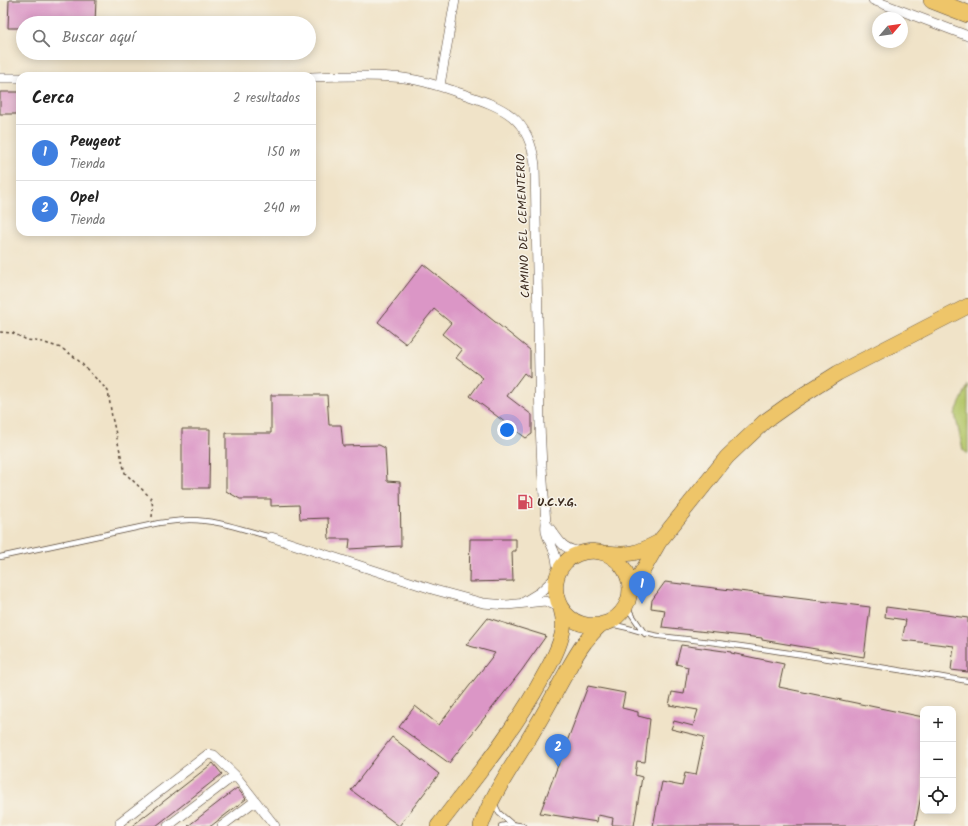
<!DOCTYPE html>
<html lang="es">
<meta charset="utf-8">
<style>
:root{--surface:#fff;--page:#f2f2f2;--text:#222;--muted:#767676;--line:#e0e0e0;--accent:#d1495b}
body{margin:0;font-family:Kalam,sans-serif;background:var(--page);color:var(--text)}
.controls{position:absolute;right:12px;bottom:12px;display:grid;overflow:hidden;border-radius:8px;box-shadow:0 2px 10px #0003}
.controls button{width:36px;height:36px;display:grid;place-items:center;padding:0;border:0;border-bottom:1px solid var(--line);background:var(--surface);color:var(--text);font:20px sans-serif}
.compass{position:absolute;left:872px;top:12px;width:36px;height:36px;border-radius:50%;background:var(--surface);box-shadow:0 2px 10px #0003;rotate:61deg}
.you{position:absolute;left:507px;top:430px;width:14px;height:14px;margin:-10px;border:3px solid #fff;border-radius:50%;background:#1a73e8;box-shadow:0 0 0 6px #1a73e833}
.badge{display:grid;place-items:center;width:26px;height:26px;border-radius:50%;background:var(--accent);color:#fff;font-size:13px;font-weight:700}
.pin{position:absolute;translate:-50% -33px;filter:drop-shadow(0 1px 2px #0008)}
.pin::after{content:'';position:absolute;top:21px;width:14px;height:12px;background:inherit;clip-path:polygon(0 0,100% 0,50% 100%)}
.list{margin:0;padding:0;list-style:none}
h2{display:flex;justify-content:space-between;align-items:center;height:52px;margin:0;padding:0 16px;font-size:17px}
h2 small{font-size:13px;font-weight:400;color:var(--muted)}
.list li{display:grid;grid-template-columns:26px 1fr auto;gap:12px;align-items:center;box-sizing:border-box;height:56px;padding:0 16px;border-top:1px solid var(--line)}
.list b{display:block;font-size:15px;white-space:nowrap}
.list p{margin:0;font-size:13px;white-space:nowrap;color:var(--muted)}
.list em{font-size:13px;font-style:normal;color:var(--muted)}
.icon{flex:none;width:22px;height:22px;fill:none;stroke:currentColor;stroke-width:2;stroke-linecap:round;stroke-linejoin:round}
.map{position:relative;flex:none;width:968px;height:826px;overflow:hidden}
.search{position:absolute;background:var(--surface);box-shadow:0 2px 10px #0003;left:16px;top:16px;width:300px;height:44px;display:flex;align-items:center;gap:10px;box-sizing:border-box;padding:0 14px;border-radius:22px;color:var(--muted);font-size:15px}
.panel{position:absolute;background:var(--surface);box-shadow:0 2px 10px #0003;left:16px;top:72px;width:300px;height:164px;border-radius:12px}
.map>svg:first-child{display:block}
</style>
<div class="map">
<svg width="968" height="826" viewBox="0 0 968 826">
<rect width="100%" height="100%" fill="#f7f3e8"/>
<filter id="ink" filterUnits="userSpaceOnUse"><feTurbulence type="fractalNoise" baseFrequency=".025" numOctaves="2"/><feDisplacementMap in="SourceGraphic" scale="8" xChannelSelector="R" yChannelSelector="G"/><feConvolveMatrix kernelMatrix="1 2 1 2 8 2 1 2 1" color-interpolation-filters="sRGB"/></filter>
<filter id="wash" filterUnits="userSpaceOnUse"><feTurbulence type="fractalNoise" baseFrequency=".012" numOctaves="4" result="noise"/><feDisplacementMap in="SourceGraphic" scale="16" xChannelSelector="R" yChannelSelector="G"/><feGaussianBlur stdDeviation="0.9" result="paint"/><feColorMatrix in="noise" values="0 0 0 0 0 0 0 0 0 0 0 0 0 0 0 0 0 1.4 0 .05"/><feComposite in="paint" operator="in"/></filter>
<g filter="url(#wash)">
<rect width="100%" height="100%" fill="#f0e3c8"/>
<path fill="#b4c669" stroke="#787844" d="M968,385V454L963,450L955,414Z"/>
<g id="blocks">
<path fill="#db96c6" d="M9,0H96L95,23H23V28H8Z
M0,92H20V114H0Z
M423,264L530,350V378L524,373L507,396L532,415V434L526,438L470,396L483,378L456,358L462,350L442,334L451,323L434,309L406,344L378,322Z
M271,395H327L329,425H341L343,446L379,445L385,448L387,481L400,482L401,546L349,549L350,539H329L328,518L300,519L299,505L271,506V499H240L226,491V433H271Z
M182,429H210L209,488H182Z
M470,539H516V551H512L513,581L469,582Z
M665,582L870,607L864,657L762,640V638L662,627L665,610L651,608L652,600Z
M886,607L968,618V672L951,670L954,646L902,640L906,620L885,617Z
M488,618L546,636L522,670L449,763L399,727L415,706L439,725L495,653L466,645Z
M681,645L731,652V653L784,664L779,687L923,717V786L915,826H653L662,782L682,786L685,773L696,775L704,737L671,729L674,721L693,726L698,710L669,705L672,692L684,694L688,667L676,664Z
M588,686L625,693L622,708L638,712V716L650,719L645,762L637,761L635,775L642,777L634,826L612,825L613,818L598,815L597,822L540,813Z
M392,737L439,774L399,826L351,790Z
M213,763L222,774L156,826H132Z
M237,788L246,799L211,826H188Z"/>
</g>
</g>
<g filter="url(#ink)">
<use href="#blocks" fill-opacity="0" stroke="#564638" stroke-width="1"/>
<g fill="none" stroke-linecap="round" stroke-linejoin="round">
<defs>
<path id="lane" d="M0,557L159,523C169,522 179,520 190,520C218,520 244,530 271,537
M628,609L645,634
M612,625C628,626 643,634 659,636C762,647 865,665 968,681
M494,803L499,813L512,824
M501,826L512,824L523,826"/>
<path id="street" d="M873,0L968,36
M312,77C338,76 365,75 392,77C417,78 439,86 463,94C505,108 529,117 535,165L540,425L542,467L546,524C544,535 552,544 555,554C557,561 557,567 558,573
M0,78H20
M440,85L455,0
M546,524C561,539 558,549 583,552
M271,537L435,590L483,603L507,605L545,601L561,608
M522,603L540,592L556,577
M120,826V822L208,754L214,755L235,775L275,826
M168,826L235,775
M222,826L255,801"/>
<path id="primary" d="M607,553C631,556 638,553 659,542
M630,593L659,542L727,457L764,422L795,400L838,373L968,306
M438,826C475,778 514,731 543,677C551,663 560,647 563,630C564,623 563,616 561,609
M481,826C493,791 517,760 535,728C546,710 556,691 566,673C572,662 578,651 585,642C590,636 596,628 602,624C605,623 608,623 611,621C618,617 625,609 628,601C637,574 613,546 585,552C539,561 549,632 601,625"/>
<path id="highway" d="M932,0L968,14"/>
</defs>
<use href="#lane" stroke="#564638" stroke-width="6"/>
<use href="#street" stroke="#564638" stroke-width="10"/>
<use href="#primary" stroke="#564638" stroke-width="16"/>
<use href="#highway" stroke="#564638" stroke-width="18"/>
<path stroke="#564638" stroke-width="1.5" stroke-dasharray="3 3" stroke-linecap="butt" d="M0,332L13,333L27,340L42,342L61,348L72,355L80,362L108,391L112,417L125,473L151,498L153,507L152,517"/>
<use href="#lane" stroke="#fff" stroke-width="4.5"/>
<use href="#street" stroke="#fff" stroke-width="9"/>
<use href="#primary" stroke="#eec569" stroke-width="15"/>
<use href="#highway" stroke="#eec569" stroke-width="17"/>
</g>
</g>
<defs>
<symbol id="fuel-bare" viewBox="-9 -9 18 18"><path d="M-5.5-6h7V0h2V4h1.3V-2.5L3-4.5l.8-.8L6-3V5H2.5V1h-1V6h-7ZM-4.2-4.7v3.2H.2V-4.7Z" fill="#d1495b" stroke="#f7f3e8" stroke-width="2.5" paint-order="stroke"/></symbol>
</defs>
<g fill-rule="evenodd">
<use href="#fuel-bare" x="514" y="491" width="22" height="22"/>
</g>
<g text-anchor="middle" stroke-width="3" stroke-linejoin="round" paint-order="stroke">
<g font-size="12" fill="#3b2a1e" stroke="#f7f3e8">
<text transform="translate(523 226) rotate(-92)" y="4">CAMINO DEL CEMENTERIO</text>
</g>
<g font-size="12" font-weight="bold" fill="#3b2a1e" stroke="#f7f3e8" text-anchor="start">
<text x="537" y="506">U.C.Y.G.</text>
</g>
</g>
</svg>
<div class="controls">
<button>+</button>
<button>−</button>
<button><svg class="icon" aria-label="locate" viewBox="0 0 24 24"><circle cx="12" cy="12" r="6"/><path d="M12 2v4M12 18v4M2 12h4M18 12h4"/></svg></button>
</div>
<svg class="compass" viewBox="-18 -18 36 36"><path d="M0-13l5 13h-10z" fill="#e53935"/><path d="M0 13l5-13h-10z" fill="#767676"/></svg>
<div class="you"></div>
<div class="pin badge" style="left:642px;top:604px;background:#3f7fe0">1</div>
<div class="pin badge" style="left:558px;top:767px;background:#3f7fe0">2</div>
<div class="search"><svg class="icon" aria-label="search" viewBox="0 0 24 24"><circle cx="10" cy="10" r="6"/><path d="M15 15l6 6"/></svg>Buscar aquí</div>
<section class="panel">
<h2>Cerca<small>2 resultados</small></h2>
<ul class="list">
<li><span class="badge" style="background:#3f7fe0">1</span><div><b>Peugeot</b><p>Tienda</p></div><em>150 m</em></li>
<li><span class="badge" style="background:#3f7fe0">2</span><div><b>Opel</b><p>Tienda</p></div><em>240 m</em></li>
</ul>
</section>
</div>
